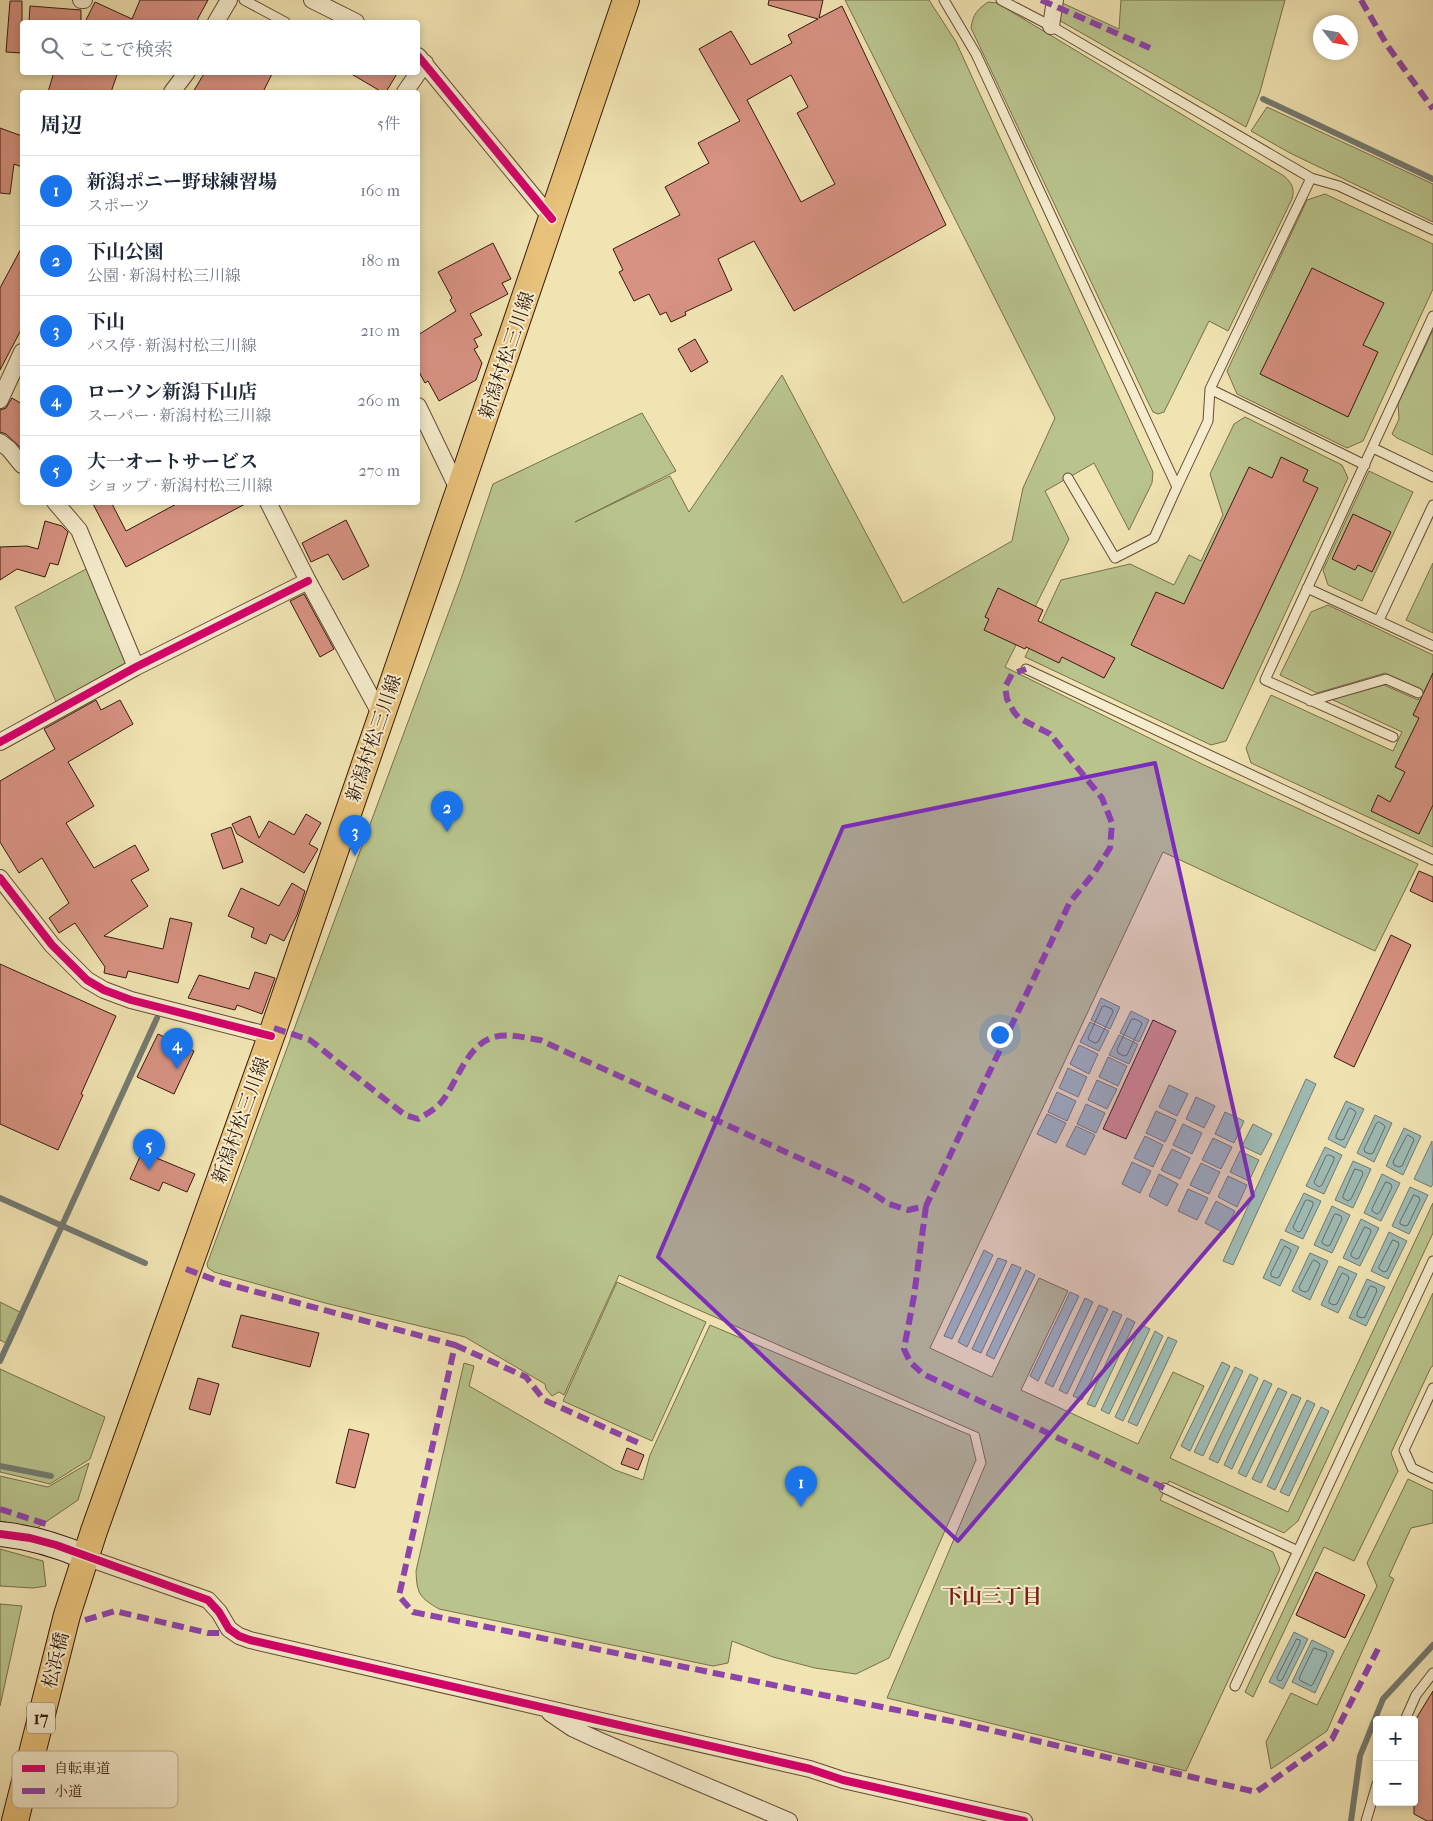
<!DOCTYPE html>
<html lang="ja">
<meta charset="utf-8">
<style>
:root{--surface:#fff;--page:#f2f2f3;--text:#1f2937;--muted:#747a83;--line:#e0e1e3;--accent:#1a73e8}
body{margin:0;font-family:"IM FELL French Canon","Noto Serif JP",serif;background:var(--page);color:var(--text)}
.controls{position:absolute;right:15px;bottom:15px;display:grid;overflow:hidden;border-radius:5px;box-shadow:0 2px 8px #0003}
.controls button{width:45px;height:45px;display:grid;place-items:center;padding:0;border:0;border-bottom:1px solid var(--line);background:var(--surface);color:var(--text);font:25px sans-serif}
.compass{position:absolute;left:1313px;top:15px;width:45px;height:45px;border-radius:50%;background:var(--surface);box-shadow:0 2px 8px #0003;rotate:121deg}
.you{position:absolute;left:999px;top:1034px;width:18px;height:18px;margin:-12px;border:4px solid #fff;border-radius:50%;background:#1a73e8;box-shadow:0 0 0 8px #1a73e833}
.badge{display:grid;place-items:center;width:32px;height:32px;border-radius:50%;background:var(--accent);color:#fff;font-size:16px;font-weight:700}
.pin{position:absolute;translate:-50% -41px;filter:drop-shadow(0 1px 2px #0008)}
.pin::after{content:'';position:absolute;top:26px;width:18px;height:15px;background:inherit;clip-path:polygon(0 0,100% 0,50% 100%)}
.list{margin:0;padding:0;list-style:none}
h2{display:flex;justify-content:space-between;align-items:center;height:65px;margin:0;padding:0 20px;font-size:21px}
h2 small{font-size:16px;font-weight:400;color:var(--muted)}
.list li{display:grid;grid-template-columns:32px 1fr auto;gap:15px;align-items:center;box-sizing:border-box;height:70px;padding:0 20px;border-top:1px solid var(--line)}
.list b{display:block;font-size:19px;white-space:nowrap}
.list p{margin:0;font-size:16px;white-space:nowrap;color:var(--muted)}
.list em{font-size:16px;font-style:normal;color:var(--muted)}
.icon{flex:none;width:28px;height:28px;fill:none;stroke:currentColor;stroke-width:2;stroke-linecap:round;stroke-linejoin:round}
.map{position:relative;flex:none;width:1433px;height:1821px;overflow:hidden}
.search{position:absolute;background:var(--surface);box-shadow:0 2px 8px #0003;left:20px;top:20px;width:400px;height:55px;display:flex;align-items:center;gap:12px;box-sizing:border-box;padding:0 18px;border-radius:5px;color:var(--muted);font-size:19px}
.panel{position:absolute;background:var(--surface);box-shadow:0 2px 8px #0003;left:20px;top:90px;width:400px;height:415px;border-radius:5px}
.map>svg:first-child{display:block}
</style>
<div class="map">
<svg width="1433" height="1821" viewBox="0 0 1433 1821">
<rect width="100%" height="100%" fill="#f1e4b3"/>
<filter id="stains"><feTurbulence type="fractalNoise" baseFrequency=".004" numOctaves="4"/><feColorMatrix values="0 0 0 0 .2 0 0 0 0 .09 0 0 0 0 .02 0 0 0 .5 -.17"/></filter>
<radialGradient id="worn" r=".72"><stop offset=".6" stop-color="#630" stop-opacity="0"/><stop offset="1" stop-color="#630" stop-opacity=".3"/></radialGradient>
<path fill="#b9c48d" stroke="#786f4c" d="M845,0H929L956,42L1153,472L1152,483L1129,530L1094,463L1045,491L1069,539L1005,667L1204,765L1418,864L1375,951L1163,852L930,1348L992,1377L1039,1278L1068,1291L1021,1390L1138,1444L1173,1372L1204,1386L1170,1458L1288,1512L1433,1203V1233L1298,1521L1284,1533L1169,1481L1160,1500L1273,1552L1280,1569L1186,1771L887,1698L986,1463L979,1433L619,1275L564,1395L559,1392L552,1396L546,1389L545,1384L465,1337L325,1303L214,1272L208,1268L207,1264L461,579L493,484L642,413L676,471L575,522L670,476L689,512L782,375L903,603L1012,541L1023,488L1055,418Z
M1121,0H1285L1260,92L1246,127L1057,19L1060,2L1119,29Z
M988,2L997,3L1284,176C1292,183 1295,189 1292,199L1228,331L1209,321L1164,412L1158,414L1153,412L1147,400L971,28C973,14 977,10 988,2Z
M1267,107L1433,184V222L1290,153L1251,131Z
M1325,194L1433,244V289L1363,441L1347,448L1237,394L1227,371L1307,200Z
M1433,330V455L1397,438L1392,434L1399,419L1398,404Z
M1245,417L1342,465L1348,478L1226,741L1211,745L1025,657L1061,580L1130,564L1174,585L1189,555L1201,561L1223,515L1210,474L1234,424Z
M1369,471L1413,492L1362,601L1328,585L1323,570Z
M1433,563V633L1406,620Z
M88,568L130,664L57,704L15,607Z
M1328,605L1433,655V847L1251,763L1246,748L1271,695L1393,751L1402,732L1331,699L1384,685L1418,700L1422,690L1385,673L1317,693L1280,675L1311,612Z
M617,1282L706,1322L652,1441L563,1401Z
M1433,1293V1366L1431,1367L1391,1453L1398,1471L1354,1561L1324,1547L1253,1697L1245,1692Z
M0,1302L24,1314L10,1345L0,1340Z
M710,1325L970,1435L976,1460L889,1658L856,1674L815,1668L773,1657L732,1641L728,1663L713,1666L439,1609C419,1597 417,1594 416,1571L464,1363L474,1366L469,1386L615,1470L643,1480L650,1455Z
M0,1369L105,1417L90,1459L50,1484L0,1472Z
M89,1463L78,1500L37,1528L0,1521V1476L48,1487Z
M1408,1479L1433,1491V1523L1411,1528L1389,1576L1394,1579L1327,1731L1271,1769L1266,1742L1291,1693L1317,1705L1377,1586L1367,1563Z
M0,1549L43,1561L46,1586L33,1588L0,1586Z
M0,1604L22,1606L0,1706Z"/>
<path fill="#9ebcb6" stroke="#747b72" d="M1101,998L1120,1007L1110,1029L1091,1020Z
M1131,1011L1149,1020L1139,1042L1120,1033Z
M1090,1022L1109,1031L1099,1051L1080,1042Z
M1119,1035L1138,1044L1129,1064L1109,1055Z
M1079,1045L1098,1054L1089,1074L1070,1064Z
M1108,1057L1127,1066L1118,1086L1099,1077Z
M1068,1068L1087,1077L1078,1097L1059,1088Z
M1306,1079L1316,1084L1233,1265L1223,1261Z
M1097,1080L1117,1089L1107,1109L1088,1100Z
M1169,1085L1188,1094L1177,1116L1159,1107Z
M1057,1092L1076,1101L1067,1121L1048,1112Z
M1196,1097L1215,1106L1204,1128L1186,1119Z
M1346,1101L1364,1109L1345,1148L1328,1139Z
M1086,1104L1105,1113L1096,1133L1077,1124Z
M1156,1111L1176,1120L1165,1142L1146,1133Z
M1225,1112L1244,1121L1234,1143L1215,1134Z
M1047,1114L1066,1123L1056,1143L1037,1134Z
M1375,1115L1392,1123L1374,1162L1357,1153Z
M1183,1124L1202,1133L1192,1154L1173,1145Z
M1253,1124L1272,1134L1261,1155L1242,1146Z
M1076,1126L1095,1135L1085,1155L1066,1146Z
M1404,1128L1421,1136L1403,1175L1386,1166Z
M1145,1136L1163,1145L1153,1167L1134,1158Z
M1213,1138L1232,1147L1221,1169L1202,1160Z
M1432,1141L1433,1184L1431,1187L1414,1179Z
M1325,1147L1342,1155L1324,1194L1306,1186Z
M1172,1149L1190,1158L1180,1179L1161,1170Z
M1240,1151L1259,1160L1249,1181L1230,1172Z
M1353,1161L1371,1169L1353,1208L1335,1200Z
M1132,1162L1151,1171L1140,1193L1122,1184Z
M1201,1163L1220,1172L1209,1194L1190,1185Z
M1159,1174L1178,1184L1167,1206L1149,1196Z
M1382,1174L1400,1183L1381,1221L1364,1213Z
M1228,1176L1247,1185L1237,1207L1218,1197Z
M1410,1187L1428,1195L1409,1234L1392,1226Z
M1188,1189L1208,1198L1197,1220L1178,1211Z
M1304,1193L1321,1201L1303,1239L1285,1231Z
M1216,1201L1235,1211L1224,1233L1205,1223Z
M1332,1206L1350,1215L1332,1253L1314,1245Z
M1361,1219L1379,1228L1360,1266L1343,1258Z
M1389,1232L1407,1241L1388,1279L1371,1271Z
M1281,1239L1299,1247L1280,1286L1263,1278Z
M984,1250L993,1255L952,1339L944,1336Z
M1310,1253L1328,1261L1310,1300L1292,1291Z
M998,1258L1007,1261L967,1347L958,1342Z
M1012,1264L1021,1268L981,1353L972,1349Z
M1339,1266L1357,1274L1338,1313L1321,1305Z
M1026,1270L1035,1275L994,1359L986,1355Z
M1367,1279L1385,1287L1366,1326L1349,1318Z
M1070,1292L1079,1296L1038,1381L1030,1376Z
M1085,1298L1093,1302L1053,1387L1045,1383Z
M1099,1305L1108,1309L1067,1394L1059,1390Z
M1113,1311L1122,1315L1082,1400L1073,1396Z
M1127,1318L1135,1322L1095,1407L1087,1404Z
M1141,1325L1150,1329L1109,1414L1101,1410Z
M1155,1331L1163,1336L1123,1421L1115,1417Z
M1168,1337L1177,1341L1137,1426L1128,1422Z
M1222,1362L1230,1366L1190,1451L1181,1446Z
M1235,1367L1243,1371L1203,1456L1194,1452Z
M1250,1374L1258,1378L1218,1463L1209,1459Z
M1264,1380L1272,1384L1232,1469L1224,1465Z
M1278,1388L1287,1392L1246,1477L1238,1473Z
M1292,1394L1301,1398L1261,1483L1252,1479Z
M1307,1400L1315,1404L1275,1490L1267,1486Z
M1321,1407L1329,1411L1289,1496L1280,1492Z
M1294,1632L1308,1639L1283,1689L1269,1682Z
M1312,1640L1334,1651L1315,1693L1292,1682Z"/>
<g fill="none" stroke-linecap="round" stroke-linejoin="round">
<path stroke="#6a6b61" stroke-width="1" d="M1105,1006L1112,1009L1113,1012L1098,1042L1095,1043L1089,1040L1088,1038L1102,1007Z
M1132,1019H1135L1141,1022L1142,1024L1127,1055L1124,1056L1118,1053L1117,1050Z
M1350,1108L1355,1111L1356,1113L1344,1139L1341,1140L1336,1138V1135L1348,1110Z
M1379,1122L1384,1125L1385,1127L1373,1153L1370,1154L1365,1152L1364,1149L1376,1124Z
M1408,1135L1413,1138L1414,1140L1402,1166L1399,1167L1394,1165L1393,1162L1406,1137Z
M1329,1155L1334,1157V1160L1322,1185L1319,1187L1315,1184L1314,1182L1326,1156Z
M1355,1169L1362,1171L1363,1174L1351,1199L1348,1201L1343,1198V1196Z
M1386,1182L1391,1184L1392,1187L1380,1212L1377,1214L1372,1211V1209Z
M1414,1195L1419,1197L1420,1200L1408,1225L1405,1226L1400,1224V1222Z
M1308,1200L1313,1202V1205L1301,1231L1298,1232L1294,1229L1293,1227L1305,1201Z
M1336,1214L1341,1216L1342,1219L1330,1245L1327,1246L1322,1243V1241L1334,1215Z
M1365,1227L1370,1229L1371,1232L1359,1258L1356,1259L1351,1256V1254Z
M1393,1240L1398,1242L1399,1245L1387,1271L1384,1272L1379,1269V1267Z
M1285,1246L1290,1249L1291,1251L1279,1277L1276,1278L1271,1276V1273Z
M1314,1260L1319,1263L1320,1265L1308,1291L1305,1292L1300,1290L1299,1287L1312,1262Z
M1343,1273L1348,1276L1349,1278L1337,1304L1334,1305L1329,1303V1300L1341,1275Z
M1371,1286L1376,1288L1377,1291L1365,1317L1362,1318L1357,1316V1313L1369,1288Z
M1297,1639L1300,1640V1643L1282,1680L1279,1681L1277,1678Z
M1314,1648L1326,1652L1327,1655L1313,1684L1311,1686L1301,1681L1299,1679Z"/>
<path stroke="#747b72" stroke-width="6" d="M1263,99L1433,179
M0,1198L145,1263
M0,1361L157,1018
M0,1466L51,1476
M1351,1821L1360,1756L1383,1699L1433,1645"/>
</g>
<path fill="#d79282" stroke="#361a0c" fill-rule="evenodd" d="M140,0H208L196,22H85L95,2L132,19Z
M769,0H823L819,18L842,6L946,225L794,311L754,241L718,259L732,290L685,312L686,315L671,322L666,312L660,315L649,294L634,301L619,272L623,270L613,249L680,215L665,187L709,163L698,143L740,121L699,49L731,31L751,65L792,43L788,35L818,19L768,5ZM791,75L808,107L797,113L835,184L801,202L747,100Z
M10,1H22V53L6,52Z
M30,6L81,10V22H29Z
M54,72H118L111,92H48Z
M205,72H273L263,92H193Z
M348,72H398L386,92H382Z
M0,128L22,136V167L14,164L10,194L0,193Z
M493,243L511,279L502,283L508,294L470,314L482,335L474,339L478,347L474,349L482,363L476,380L439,401L428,381L425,383L418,370V335L456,311L450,300L452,298L438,272Z
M22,247V328L0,370V288Z
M1312,268L1384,303L1363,345L1378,352L1348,417L1260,374Z
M695,339L708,362L691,372L678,349Z
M12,398L22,404V449L6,434L0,432V410L6,408Z
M1281,457L1308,470L1303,481L1318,488L1223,689L1131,645L1156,592L1184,604L1249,467L1272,478Z
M92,502H111L126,531L180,502H249L126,567Z
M1353,514L1391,532L1372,572L1358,565L1355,570L1332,559Z
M346,520L369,566L343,580L328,554L311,562L302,543Z
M45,521L62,526L68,532L58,565L50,563L45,577L17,569L0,580V547L27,546L38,549Z
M998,588L1043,610L1038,621L1115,658L1104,678L1062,657L1059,663L1026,647L1025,649L984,630L989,619L985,617Z
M304,594L334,649L320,657L290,601Z
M1433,673V805L1419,834L1371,811L1378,795L1390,802L1405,772L1395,767L1419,718L1413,715Z
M96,700L101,710L120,700L133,724L68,762L94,806L66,823L94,868L135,845L149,870L131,880L148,906L104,936L163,949L170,918L192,923L178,983L128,971L126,978L104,973L105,967L75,923L59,933L49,918L69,903L42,858L19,873L0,842V781L55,749L44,729Z
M306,814L321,823L309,844L318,849L304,873L237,834L232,824L250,816L259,838L269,821L294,835Z
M231,827L243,862L223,869L211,834Z
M1419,871L1433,877V902L1410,891Z
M292,883L305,891L297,915L284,941L270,934L266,944L251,937L254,928L228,916L241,888L279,906Z
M1391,935L1411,945L1354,1067L1334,1057Z
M0,964L116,1016L81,1094L83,1095L58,1150L0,1124Z
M255,972L275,978L262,1014L237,1005L235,1010L188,998L199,975L249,989Z
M1153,1020L1176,1031L1126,1139L1103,1129Z
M158,1034L194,1051L174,1094L137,1077Z
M142,1152L195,1174L187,1192L163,1182L159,1191L130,1179Z
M241,1315L319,1333L310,1367L232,1347Z
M198,1378L219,1384L210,1415L189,1409Z
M349,1429L369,1434L355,1488L336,1483Z
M627,1448L644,1455L638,1470L621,1464Z
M1316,1572L1365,1595L1345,1638L1296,1615Z
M1433,1691V1821H1427L1414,1814V1722Z"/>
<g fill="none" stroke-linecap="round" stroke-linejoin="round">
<defs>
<path id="lane" d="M244,0L285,22
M944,0L976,54L1177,487L1154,538L1115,558L1068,478
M1001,0L1051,26L1311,178L1339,186L1433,230
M1210,389L1365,465
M1373,448L1433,477
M1177,487L1208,421L1210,389L1311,178
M1307,588L1433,646
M1379,620L1433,505
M1026,669L1433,860
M1310,701L1386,679L1418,693
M1393,737L1265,680L1433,316
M1433,1388L1404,1450L1412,1468L1433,1478
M1164,1488L1298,1551
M1235,1686L1433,1261
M1405,1720L1416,1695L1433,1673
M1366,1821L1377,1784"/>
<path id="street" d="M81,0H84
M312,0L356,22
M216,22L229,0
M1051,26L1055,0
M418,56L552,219
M172,92L187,72
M405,92L425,63
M0,400L22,352
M418,406L459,491
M0,442L9,449L22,465
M55,502L79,530L136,667
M268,502L308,581L381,715
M0,742L136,667L308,581
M0,878L52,945L87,980L104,990L131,1000L271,1036
M85,1557L208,1600L219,1612L229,1629L239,1636L250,1640L810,1769L843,1780L1024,1821
M550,1713L572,1728L598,1740L789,1821"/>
<path id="secondary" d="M0,1534C30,1537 57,1545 85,1557"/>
<path id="primary" d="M15,1821L67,1615L94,1531L274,1028L459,491L626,0"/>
</defs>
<use href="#lane" stroke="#654c36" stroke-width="11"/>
<use href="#street" stroke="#654c36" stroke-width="18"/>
<use href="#secondary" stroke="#361a0c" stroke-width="26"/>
<use href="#primary" stroke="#361a0c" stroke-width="28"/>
<use href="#lane" stroke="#f6edce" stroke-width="9"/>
<use href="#street" stroke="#f6edce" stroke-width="16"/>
<use href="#secondary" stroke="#f6edce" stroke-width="24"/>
<use href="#primary" stroke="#e8c27a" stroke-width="26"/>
<path stroke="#8e44ad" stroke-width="6" stroke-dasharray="12 6" stroke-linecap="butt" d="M1041,0L1150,48
M1361,0L1387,45L1433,109
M274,1028L310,1040L405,1115L418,1119C427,1114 437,1108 443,1100C458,1080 467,1045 494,1037C508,1033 526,1038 540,1040L865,1188L889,1204L908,1210L926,1206L1070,902L1094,873L1110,848L1112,823L1102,798L1050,734L1019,718L1014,712L1007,699L1005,687L1012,674L1026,669
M926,1206L914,1296L904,1349L910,1362L923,1374L1164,1488
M186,1269L223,1283L455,1345L399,1596L413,1612L956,1722L1256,1792L1332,1739L1378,1649
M455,1345L526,1377L544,1400L643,1445
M0,1509L46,1524
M85,1620L115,1611L208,1633H220L229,1629"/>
<defs>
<path id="cycleway" d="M418,56L552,219
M0,742L136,667L308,581
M0,878L52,945L87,980L104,990L131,1000L271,1036
M0,1534L30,1538L56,1545L208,1600L219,1612L229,1629L239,1636L250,1640L810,1769L843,1780L1024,1821"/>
</defs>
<use href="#cycleway" stroke="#f6edce" stroke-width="11"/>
<use href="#cycleway" stroke="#d6006c" stroke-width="8"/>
</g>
<path fill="#7b2cbf" fill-opacity="0.2" stroke="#7b2cbf" stroke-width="4" stroke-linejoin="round" d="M1155,763L1253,1196L958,1541L658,1257L843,827Z"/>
<g text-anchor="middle" stroke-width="4" stroke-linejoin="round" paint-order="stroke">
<rect fill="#f6edce" stroke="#705946" stroke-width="1" x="27" y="1702.5" width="28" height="31" rx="4"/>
<g font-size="18" font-weight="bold" fill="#361a0c">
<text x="41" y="1724">17</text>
</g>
<g font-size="19" fill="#361a0c" stroke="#f6edce">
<text transform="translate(506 355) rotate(-71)" y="7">新潟村松三川線</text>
<text transform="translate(373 738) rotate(-71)" y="7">新潟村松三川線</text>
<text transform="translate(240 1120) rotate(-70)" y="7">新潟村松三川線</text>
<text transform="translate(55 1660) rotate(-76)" y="7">松浜橋</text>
</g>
<g font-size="20" font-weight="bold" fill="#7a1f14" stroke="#f6edce">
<text x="992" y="1603">下山三丁目</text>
</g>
</g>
<rect x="12" y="1751" width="166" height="57" rx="8" fill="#f6edce" stroke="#bcae94" stroke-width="1"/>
<rect x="22" y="1765" width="23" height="7" fill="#d6006c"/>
<rect x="22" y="1788" width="23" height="6" fill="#8e44ad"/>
<g font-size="14" fill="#361a0c">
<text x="54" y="1773">自転車道</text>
<text x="54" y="1796">小道</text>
</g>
<rect width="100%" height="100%" filter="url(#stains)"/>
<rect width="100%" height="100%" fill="url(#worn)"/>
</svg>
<div class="controls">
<button>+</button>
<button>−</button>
</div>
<svg class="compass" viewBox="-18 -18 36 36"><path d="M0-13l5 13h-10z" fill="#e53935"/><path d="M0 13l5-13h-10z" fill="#747a83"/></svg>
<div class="you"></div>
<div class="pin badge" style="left:801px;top:1507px">1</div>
<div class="pin badge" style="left:447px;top:832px">2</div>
<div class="pin badge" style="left:355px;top:856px">3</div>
<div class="pin badge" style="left:177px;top:1069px">4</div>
<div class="pin badge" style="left:149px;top:1170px">5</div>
<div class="search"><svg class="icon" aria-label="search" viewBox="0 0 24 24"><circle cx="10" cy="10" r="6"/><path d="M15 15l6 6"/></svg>ここで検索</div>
<section class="panel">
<h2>周辺<small>5件</small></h2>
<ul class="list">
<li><span class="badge">1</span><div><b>新潟ポニー野球練習場</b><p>スポーツ</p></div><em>160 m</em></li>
<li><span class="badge">2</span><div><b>下山公園</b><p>公園 · 新潟村松三川線</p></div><em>180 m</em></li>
<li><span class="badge">3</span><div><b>下山</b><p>バス停 · 新潟村松三川線</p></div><em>210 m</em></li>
<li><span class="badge">4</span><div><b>ローソン新潟下山店</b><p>スーパー · 新潟村松三川線</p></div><em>260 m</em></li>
<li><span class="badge">5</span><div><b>大一オートサービス</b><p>ショップ · 新潟村松三川線</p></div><em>270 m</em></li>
</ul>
</section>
</div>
